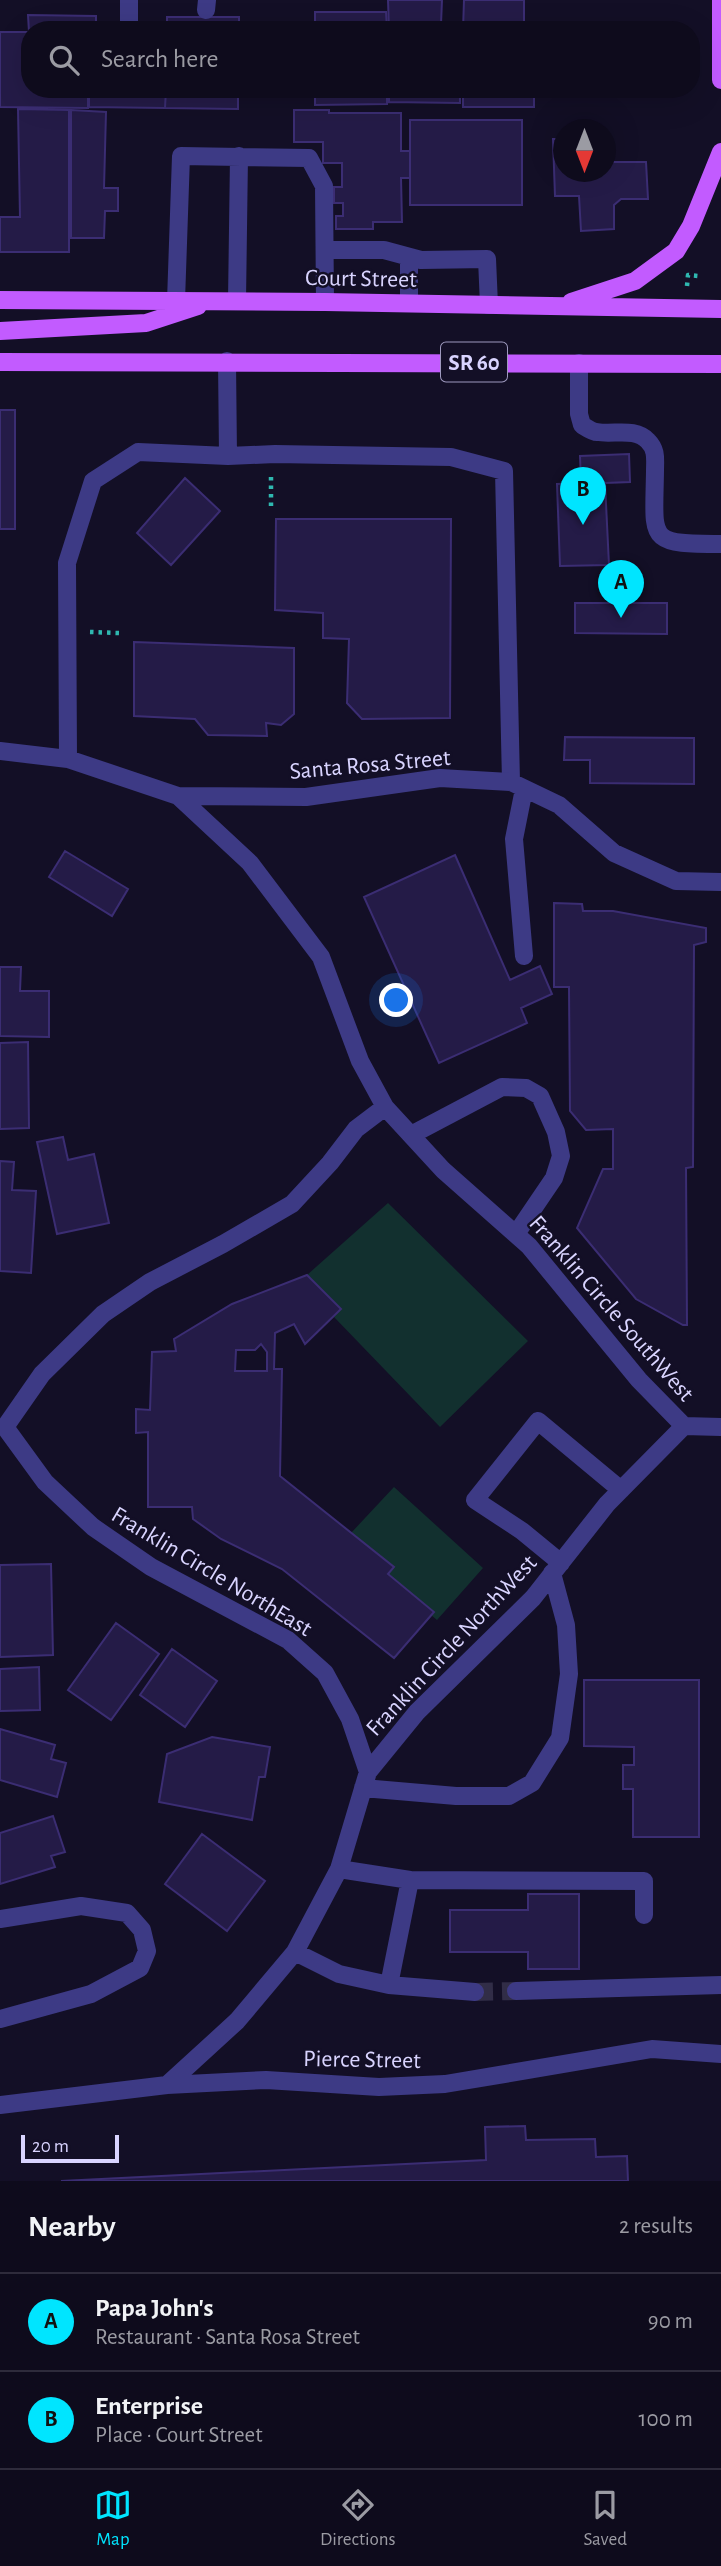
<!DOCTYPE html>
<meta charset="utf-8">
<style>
:root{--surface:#0e0b1c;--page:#1c1929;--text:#f1f3f6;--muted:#9b9ba3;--line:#2e2b3b;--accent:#00e5ff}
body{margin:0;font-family:"Alegreya Sans",sans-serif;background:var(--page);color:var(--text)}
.compass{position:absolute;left:553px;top:119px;width:63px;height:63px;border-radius:50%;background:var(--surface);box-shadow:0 7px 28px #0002;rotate:180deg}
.scale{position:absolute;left:21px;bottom:18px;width:98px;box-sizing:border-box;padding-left:7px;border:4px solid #d9d4ff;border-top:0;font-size:19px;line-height:24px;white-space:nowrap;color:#d9d4ff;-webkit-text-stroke:5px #130f26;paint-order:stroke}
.you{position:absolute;left:397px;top:1001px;width:24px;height:24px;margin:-18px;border:5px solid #fff;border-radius:50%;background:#1a73e8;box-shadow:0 0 0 10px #1a73e833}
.badge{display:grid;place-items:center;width:46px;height:46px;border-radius:50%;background:var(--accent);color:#111;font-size:23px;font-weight:700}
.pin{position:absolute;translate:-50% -58px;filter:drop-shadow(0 2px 4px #0008)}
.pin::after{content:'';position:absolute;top:37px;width:24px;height:21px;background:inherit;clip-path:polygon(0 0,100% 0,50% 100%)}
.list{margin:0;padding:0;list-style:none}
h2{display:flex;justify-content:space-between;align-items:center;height:91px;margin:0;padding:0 28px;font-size:30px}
h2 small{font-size:23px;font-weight:400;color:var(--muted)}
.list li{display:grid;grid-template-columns:46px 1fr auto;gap:21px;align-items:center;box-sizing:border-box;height:98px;padding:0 28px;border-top:2px solid var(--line)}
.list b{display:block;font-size:26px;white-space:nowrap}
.list p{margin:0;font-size:23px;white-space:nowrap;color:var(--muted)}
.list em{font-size:23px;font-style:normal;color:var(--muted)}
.icon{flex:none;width:38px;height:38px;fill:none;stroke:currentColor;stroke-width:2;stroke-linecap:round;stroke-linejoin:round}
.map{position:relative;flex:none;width:721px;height:2181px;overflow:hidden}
.search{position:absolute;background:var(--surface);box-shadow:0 7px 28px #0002;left:21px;right:21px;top:21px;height:77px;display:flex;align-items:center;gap:18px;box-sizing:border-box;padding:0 24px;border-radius:28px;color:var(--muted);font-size:26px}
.sheet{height:287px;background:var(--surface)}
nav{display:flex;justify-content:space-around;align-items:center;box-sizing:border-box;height:98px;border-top:2px solid var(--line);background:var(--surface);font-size:19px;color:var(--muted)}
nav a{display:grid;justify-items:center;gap:4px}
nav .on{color:var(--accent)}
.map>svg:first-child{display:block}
</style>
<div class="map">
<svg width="721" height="2181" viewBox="0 0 721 2181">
<rect width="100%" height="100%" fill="#130f26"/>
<path fill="#12302f" d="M388,1203L528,1341L440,1427L334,1317L340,1309L307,1275Z
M394,1487L483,1568L437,1620L431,1615L433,1612L388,1574L393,1567L351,1533Z"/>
<path fill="#241b47" stroke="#3b2d73" stroke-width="2" fill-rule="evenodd" d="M388,0H442L441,24L461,23V30H389Z
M464,0H524V30H463Z
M315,12H386L387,30H315Z
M28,15L96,16V30H30V89H88V108L0,107V32H29Z
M167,17H239V30H167Z
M89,89H166L165,108L89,107Z
M166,89H238V109L165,108Z
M315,89H387V104L315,105Z
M389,89H460V103L389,102Z
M463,89H534V107H463Z
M18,109L69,110V252H0V217H20Z
M71,110L106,112L104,188H118V211H105L104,238H71Z
M294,110H329V113H401V151H410V178H401L402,222H373V229H336V216H343V203H334V187H342V163H323V142H294Z
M410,120H522V205H410Z
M606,137H610V162H646L648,199H621L614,205V229L581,231L579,196H555L553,139H564V172H606Z
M0,410H15V529H0Z
M629,454L630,482L605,483L609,565L560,566L557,484L581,483L580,456Z
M185,478L220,511L171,565L137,533Z
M276,519H451L450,718L362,719L347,703L349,639L323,638V613L275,610Z
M575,603H667V634L575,633Z
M134,642L294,648V714L281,725L266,723L267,736L208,735L195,719L134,716Z
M565,737L694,738V784L590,783V760H564Z
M65,851L128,889L112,916L49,877Z
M455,855L510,980L540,966L552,994L521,1008L527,1023L439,1063L364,897Z
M554,903L582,904L583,911H613L706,928V942L694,945L693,1167L686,1168L687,1325H683L636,1299L577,1228L603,1169H613V1129L586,1130L570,1111L569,987H554Z
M0,967H21L20,991H49V1037L0,1036Z
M28,1042L29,1128L0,1129V1043Z
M63,1137L68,1160L94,1154L109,1223L57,1234L37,1142Z
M0,1161L14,1162L12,1190L36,1191L31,1273L0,1271Z
M307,1275L341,1309L305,1344L294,1324L275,1333L274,1369H282L280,1476L394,1567L388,1574L434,1612L394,1658L282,1569L221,1539L193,1519L192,1507H148V1432L136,1433V1409L150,1410L152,1352L176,1351L174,1339L232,1304ZM261,1344L267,1352V1371H235L236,1350H255Z
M51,1564L53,1655L0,1657V1565Z
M116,1623L159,1654L111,1720L68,1690Z
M172,1649L217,1681L185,1727L140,1695Z
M39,1667L40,1710L0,1711V1669Z
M584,1680H699V1837H633V1789H623V1765H634V1747L584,1746Z
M0,1729L55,1745L51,1759L66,1763L57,1797L0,1780Z
M212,1737L270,1747L265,1777H259L252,1820L159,1802L167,1754Z
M53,1816L65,1852L51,1856L55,1867L0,1884V1833Z
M202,1834L265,1881L227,1931L165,1884Z
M528,1894H579V1969H528V1952H450V1910H528Z
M525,2126L526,2140L595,2139L596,2157L627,2156L628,2181H61L486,2160L485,2127Z"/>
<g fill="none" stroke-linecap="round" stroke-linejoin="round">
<path stroke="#312d47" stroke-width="18" stroke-dasharray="18 9" stroke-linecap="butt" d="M475,1992L516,1991"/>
<path stroke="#2fb8b0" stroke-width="4.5" stroke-dasharray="3.5 5" stroke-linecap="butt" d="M687,286L688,275L698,276
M271,477V507
M90,632L119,633"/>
<path stroke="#3d3a85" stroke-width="18" d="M129,0V30
M206,10L207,0
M325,250H384L421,260L487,259L489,305
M409,257V303
M176,301L181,156L309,158L324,186L325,302
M237,301L239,156
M227,361L228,456L275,454L451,457L504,471L511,782
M579,363V414L582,425C587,428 592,432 597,432C614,435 635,427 648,441C657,450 655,459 655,471C654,541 646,544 721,544
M0,751L68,759L178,796L306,797L440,778L511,782L559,805L614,853L676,881L721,882
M68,759L67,563L93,481L138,452L228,456
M178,796L250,863L321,957L360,1061L385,1107L443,1170L529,1246L639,1380L684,1426
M524,956L514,839L524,789
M411,1135L502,1087L526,1088L540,1096L556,1132L561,1156L554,1178L516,1234
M684,1426L721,1427
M5,1427L45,1482L93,1527L151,1567L288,1640L325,1673L350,1719L368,1772
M5,1427L42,1374L103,1314L150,1282L223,1244L292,1204L330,1163L356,1129L385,1107
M561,1563L522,1531L475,1500L538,1421L621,1490
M363,1788L456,1796H509L532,1783L560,1738L569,1674L566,1625L552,1573
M339,1869L410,1880
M0,1919L81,1906L127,1913L142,1930L147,1951L140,1968L91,1994L0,2019
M295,1952L339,1974L389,1985L475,1992
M389,1985L410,1880L644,1881V1915
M516,1991L721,1985
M167,2085L237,2021L295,1952L339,1869L368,1772L417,1712L533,1598L607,1504L684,1426
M0,2105L167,2085L266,2080L379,2087L445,2084L652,2049L721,2054"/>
<path stroke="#c25bff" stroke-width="18" d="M721,0V80
M0,300L325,302L721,309
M571,302L635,281L676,251L691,226L721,152
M0,331L146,323L198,306
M0,362L721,364"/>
</g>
<g text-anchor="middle" stroke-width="5" stroke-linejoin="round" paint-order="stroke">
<rect fill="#130f26" stroke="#9e99be" stroke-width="2" x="441" y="342.5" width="66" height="39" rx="5"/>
<g font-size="23" font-weight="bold" fill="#d9d4ff">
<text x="474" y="370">SR 60</text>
</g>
<g font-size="24" fill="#d9d4ff" stroke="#130f26">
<text transform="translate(361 278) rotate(1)" y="8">Court Street</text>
<text transform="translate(370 764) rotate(-5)" y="8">Santa Rosa Street</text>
<text transform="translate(612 1308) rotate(49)" y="8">Franklin Circle SouthWest</text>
<text transform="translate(212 1571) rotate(31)" y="8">Franklin Circle NorthEast</text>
<text transform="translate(451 1645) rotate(-47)" y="8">Franklin Circle NorthWest</text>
<text transform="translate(362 2059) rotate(1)" y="8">Pierce Street</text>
</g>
</g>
</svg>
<svg class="compass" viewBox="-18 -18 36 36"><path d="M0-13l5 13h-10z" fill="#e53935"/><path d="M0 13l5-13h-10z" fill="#9b9ba3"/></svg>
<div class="scale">20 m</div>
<div class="you"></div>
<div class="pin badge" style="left:621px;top:618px">A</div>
<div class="pin badge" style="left:583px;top:525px">B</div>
<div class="search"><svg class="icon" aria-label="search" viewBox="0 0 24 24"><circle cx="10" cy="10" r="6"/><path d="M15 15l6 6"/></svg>Search here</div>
</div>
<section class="sheet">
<h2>Nearby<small>2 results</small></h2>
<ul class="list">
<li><span class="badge">A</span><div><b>Papa John's</b><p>Restaurant · Santa Rosa Street</p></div><em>90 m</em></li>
<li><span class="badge">B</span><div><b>Enterprise</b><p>Place · Court Street</p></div><em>100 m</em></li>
</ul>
</section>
<nav>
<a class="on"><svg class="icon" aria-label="map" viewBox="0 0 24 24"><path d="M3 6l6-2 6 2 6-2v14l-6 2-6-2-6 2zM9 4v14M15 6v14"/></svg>Map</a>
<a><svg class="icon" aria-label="directions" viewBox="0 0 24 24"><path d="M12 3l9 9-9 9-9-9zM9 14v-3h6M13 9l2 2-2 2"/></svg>Directions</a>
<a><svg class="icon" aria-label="saved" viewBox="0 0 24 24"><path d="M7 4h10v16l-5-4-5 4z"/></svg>Saved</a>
</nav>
